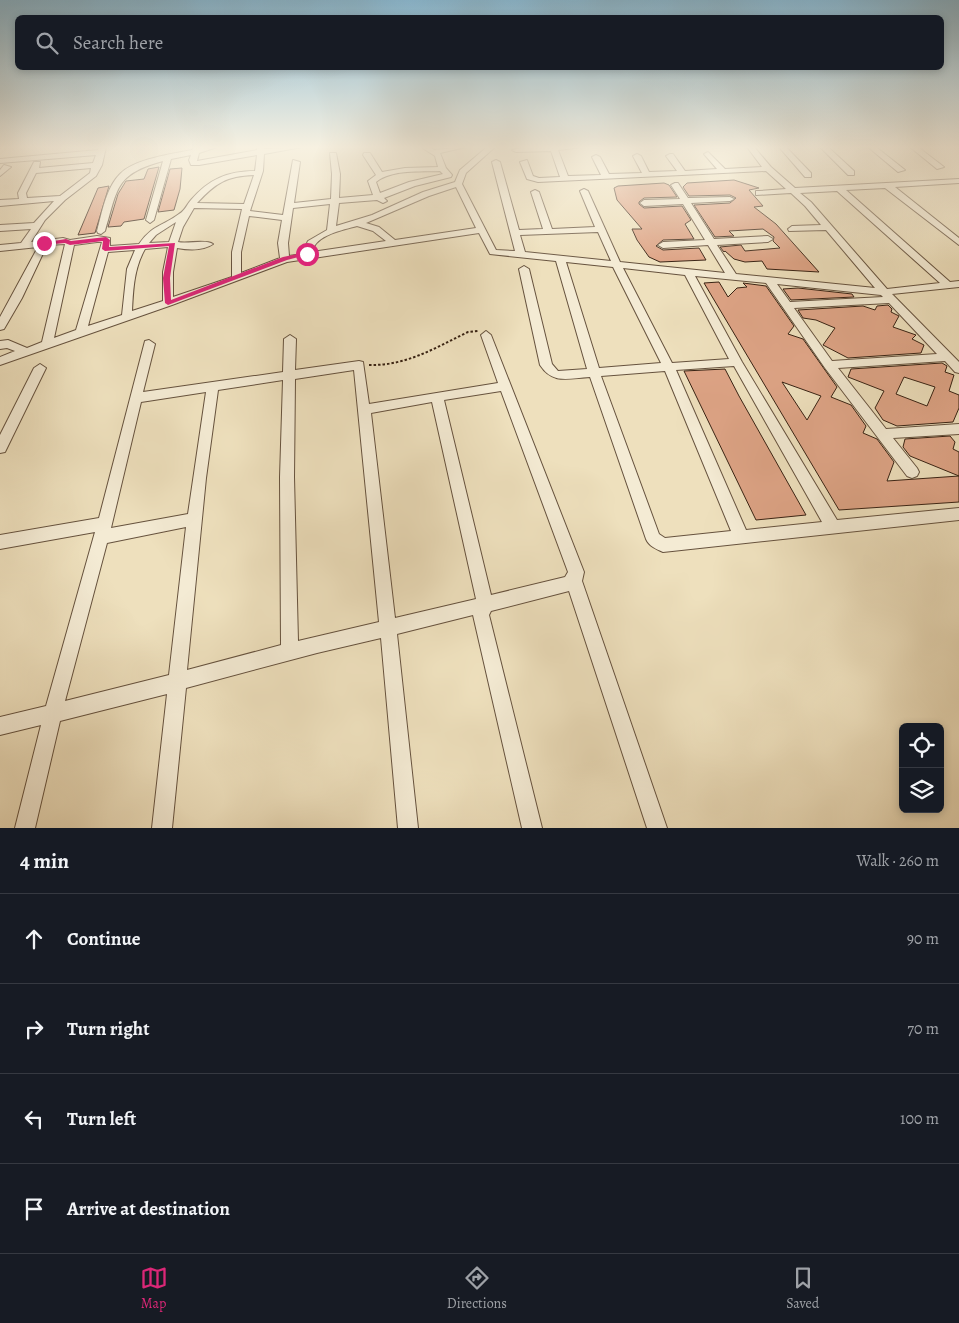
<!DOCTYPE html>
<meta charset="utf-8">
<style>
:root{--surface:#171b24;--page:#242831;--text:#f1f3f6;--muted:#9ea1a6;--line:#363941;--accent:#db2777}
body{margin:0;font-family:Alegreya,serif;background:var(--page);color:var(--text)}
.controls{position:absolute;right:15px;bottom:15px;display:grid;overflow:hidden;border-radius:8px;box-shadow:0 2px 8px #0003}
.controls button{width:45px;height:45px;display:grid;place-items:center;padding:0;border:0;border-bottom:1px solid var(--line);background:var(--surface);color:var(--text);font:25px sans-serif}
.stop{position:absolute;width:15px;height:15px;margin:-11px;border:4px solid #db2777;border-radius:50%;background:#fff}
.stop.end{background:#db2777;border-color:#fff;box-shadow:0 1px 5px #0008}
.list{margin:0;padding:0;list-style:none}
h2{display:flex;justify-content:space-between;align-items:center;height:65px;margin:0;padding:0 20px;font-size:21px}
h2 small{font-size:16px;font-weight:400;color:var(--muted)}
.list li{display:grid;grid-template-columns:32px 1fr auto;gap:15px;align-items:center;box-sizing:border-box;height:90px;padding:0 20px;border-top:1px solid var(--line)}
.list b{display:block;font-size:19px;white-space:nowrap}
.list em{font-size:16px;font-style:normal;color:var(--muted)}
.icon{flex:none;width:28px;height:28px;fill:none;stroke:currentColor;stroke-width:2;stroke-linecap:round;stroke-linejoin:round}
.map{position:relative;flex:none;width:959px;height:828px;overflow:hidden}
.search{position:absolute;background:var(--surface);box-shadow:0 2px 8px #0003;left:15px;right:15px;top:15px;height:55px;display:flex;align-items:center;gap:12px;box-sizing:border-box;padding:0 18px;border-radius:8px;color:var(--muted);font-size:19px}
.sheet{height:425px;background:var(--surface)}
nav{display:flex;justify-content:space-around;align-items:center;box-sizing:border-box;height:70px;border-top:1px solid var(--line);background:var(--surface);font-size:14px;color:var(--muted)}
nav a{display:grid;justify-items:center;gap:2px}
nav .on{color:var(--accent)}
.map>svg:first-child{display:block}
</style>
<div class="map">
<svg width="959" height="828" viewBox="0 0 959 828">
<rect width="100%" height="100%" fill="#eee0bd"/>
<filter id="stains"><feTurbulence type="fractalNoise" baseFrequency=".004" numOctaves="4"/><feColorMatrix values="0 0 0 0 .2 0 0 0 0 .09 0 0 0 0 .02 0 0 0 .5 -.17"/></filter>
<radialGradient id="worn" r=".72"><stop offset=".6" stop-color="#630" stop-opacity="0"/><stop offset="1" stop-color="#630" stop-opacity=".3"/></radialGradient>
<path fill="#dea486" stroke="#382213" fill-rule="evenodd" d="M159,167L144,219L124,222L121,226L108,227L118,194L126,181L144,179L148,169Z
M182,168L180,189L174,210L158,212L170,169Z
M734,180L759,188L749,190L763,206L754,207L776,224L819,272L767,269L762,261L745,262L734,259L725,251L724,252L720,247L741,245L745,251L780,248L773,241L774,237L763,229L729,231L734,236L715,237L694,205L730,203L736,198L730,195L689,196L683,187L687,183Z
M664,183L669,185L677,197L644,198L639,202V204L644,208L682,206L691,220L685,224L694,239L663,240L656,246L663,250L699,248L706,260L660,262L649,257L637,240L632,229H642L617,200L614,188L618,186Z
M109,186L95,233L78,235L98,188Z
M719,282L728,297L737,288L747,287L743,283L766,286L794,326L788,334L803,339L837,387L831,397L851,405L866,426L863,433L877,439L894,462L887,481L959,476V502L839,510L704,283ZM782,382L821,396L807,420Z
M798,288L852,294L854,297L791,300L783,289Z
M888,305L892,309L891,312L899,316L893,327L916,335L912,339L924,345L921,353L848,358L823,345L835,328L816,320L803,318L798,310L863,306L875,310L877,306Z
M942,363L947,366L945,372L954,375L949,391L959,395V408L953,422L897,426L883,420L875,408L884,391L848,377L851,369ZM904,377L935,387L927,406L896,394Z
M725,369L739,396L806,515L756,520L684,371Z
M950,436L955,442L953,449L959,452V476L910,456L903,447L905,439Z"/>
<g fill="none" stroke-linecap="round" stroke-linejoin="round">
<defs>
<path id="minor" d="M99,147H106L102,165L96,176L65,200L45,220L31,242L63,238L70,240L97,236L110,238V246L139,244C152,225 163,226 179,214C185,211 187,204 191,200C209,179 228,171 255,171L257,155L199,165H191L189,160L191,155L171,159L154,220L150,223L146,220L163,161C115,174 118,188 105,231L101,234L98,233L97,231C102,213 106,188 120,174C134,159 172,154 192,150L193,147H217L199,153L197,161L257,150V147H265L264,149L302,147L264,154L263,171L250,211L283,215L293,160L300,162L294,203L331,199L332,174L330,153H336L340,174L339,198L373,195L368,181L376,175L363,155L364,153H370L382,172L405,168L438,167L435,156L421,147H430L434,150L466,147L440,153L446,168L452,175L451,177L415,186L384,198L387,201L383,203L377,200L339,203L336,226L372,215L423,192L455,182L460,170L487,147H495L466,173L462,184L496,250L515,251L492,162L496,160L500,162L519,230L543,229L531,192L535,190L539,192L552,229L595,227L580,191L584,189L588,191L620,262L725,273L708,245L663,248L658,245L663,242L705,240L683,204L644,206L640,203L644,200L680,199L671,185L675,183H678L688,198L730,197L734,199L730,201L691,203L714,239L768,236L773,239L768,242L717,245L736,274L875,288L826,230L789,231L788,229L792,226L821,225L805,206L791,193L756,195V191H759L786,189L766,171L538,182L527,179L520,162L527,160L533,176L539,178L560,177L551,151L516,152L512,150L525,147H583L558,150L568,176L601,175L592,157L596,155L600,157L609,174L642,173L633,156L637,154L641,156L649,172L677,171L666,156L670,154H673L685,171L717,169L704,154L708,152L725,169L762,167L747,147H754L771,167L795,188L959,179V183L895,187L959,238V245L885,188L846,190L950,282L959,281V287L892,294L959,362V373L955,372L945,361L838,368L886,429L959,424V434L893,438L917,468L919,472L917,476L912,478L907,476L825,368L766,283L695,276L742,362L837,520L959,508V520L663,552C656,549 649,546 646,539L590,377C569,378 553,385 540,365L519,269L524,266L529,269L552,364L558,371L587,369L556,261L490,254L479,233L287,262L172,305L0,365V357L15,351L7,348L0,349V341L8,340L27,348L42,342L65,244L47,245L22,298L4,329L0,330V317L38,247L0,251V245L21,243L31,229L0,231V225L34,223L54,201L0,206V200L19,199L18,193L34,162H40L39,168L93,163L96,155L0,163V159L98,150ZM91,168L90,173L60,196L27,198L26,193L36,173ZM440,171L443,174L409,182L380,193L376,182C392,169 420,172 440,171ZM254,175L244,204L197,203C216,183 226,176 254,175ZM456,187L476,228L395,240L379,227L366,223L429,196ZM837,191L940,283L887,289L811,202L800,193ZM330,204L327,230L308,241L302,254L289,256L288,243L293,208ZM194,208L242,209L232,252V277L173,297V272L177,248C188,250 203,251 213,244C206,239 188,244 178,242L183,227ZM249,216L282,220L278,243L280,258L241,273V252ZM176,222L169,242L149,243L156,235ZM357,226L373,231L386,241L312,252C315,235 343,230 357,226ZM598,232L611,261L525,252L520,235ZM97,242H102L76,330L54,338L74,245ZM168,247L163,272V301L132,311C133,290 134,268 145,249ZM135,250L127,269L122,315L88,326L108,252ZM566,262L613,267L661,363L599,368ZM623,268L685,275L729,359L672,363ZM777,284L881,295L883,297L790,302ZM889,303L937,354L832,361L794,308ZM734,366L822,522L746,530L676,370ZM665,371L731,531L665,538L659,534L601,376Z
M779,147H786L811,173V177H805Z
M820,147H828L854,171V175H848Z
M868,147H876L905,170L898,172Z
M910,147H918L944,167L937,169Z
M4,165L11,167L0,176V170Z
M486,331L491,335L584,572L582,581L667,828H647L569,591L491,611L489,615L542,828H522L473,615L397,634L418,828H398L381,638L317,653L186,688L172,828H152L167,694L60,721L35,828H15L41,725L0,735V717L46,706L95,532L0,549V535L99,518L145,341L149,340L155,344L143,392L283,372L284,339L290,335L296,339L295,370L359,361L363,362L369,404L498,383L481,335ZM354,370L379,622L298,641L294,477L295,379ZM283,380L280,477L281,645L187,670L206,478L218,390ZM501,391L568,572L565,577L491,595L444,400ZM206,392L188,514L111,528L141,402ZM432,402L476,599L395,618L371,413ZM186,527L169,675L65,701L107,543Z
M40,364L46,368L5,452L0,453V435L34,368Z"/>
</defs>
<use href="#minor" stroke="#66523e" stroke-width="2"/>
<path stroke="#382213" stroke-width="2" stroke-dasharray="2.5 2" stroke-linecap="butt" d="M369,365C406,366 435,348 468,332L478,331"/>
<use href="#minor" fill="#f4ebd4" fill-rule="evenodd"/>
</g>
<linearGradient id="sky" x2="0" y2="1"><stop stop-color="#88b8d2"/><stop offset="0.56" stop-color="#f7f1e1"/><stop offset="1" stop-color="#f7f1e1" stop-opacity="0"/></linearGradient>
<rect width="959" height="263" fill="url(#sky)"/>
<path fill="#db2777" d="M106,237L110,240L109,247L175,243L170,278L171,300L283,257L307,252L310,254L287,260L168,305L165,303L163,278L169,246L105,251L102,249L103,241L70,245L65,243L44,245L41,243L66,239L71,241Z"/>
<rect width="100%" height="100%" filter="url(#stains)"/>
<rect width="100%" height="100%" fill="url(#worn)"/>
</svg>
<div class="controls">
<button><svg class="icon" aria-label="locate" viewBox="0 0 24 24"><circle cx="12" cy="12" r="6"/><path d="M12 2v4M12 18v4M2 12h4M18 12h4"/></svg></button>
<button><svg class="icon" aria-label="layers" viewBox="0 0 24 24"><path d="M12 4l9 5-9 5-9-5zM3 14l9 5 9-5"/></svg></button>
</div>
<div class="stop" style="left:307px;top:254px"></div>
<div class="stop end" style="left:44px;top:243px"></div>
<div class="search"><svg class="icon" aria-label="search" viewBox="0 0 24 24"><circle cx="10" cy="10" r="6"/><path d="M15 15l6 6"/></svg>Search here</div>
</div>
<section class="sheet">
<h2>4 min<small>Walk · 260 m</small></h2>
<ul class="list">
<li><svg class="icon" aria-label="ahead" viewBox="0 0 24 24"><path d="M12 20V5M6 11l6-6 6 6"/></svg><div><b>Continue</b></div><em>90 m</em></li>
<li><svg class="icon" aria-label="right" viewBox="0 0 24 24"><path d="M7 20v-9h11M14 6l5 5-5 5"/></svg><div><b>Turn right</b></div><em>70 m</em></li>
<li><svg class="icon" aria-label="left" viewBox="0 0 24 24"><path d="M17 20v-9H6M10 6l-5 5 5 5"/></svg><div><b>Turn left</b></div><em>100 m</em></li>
<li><svg class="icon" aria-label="arrive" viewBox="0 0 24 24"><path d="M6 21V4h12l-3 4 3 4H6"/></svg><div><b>Arrive at destination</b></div></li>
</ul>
</section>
<nav>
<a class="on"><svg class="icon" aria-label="map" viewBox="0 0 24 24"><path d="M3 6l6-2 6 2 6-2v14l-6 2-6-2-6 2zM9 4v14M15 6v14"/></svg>Map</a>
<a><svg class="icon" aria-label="directions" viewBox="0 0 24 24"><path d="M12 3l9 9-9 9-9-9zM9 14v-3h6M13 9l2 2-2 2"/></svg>Directions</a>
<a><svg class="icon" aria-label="saved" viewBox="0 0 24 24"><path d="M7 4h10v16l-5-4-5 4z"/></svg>Saved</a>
</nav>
